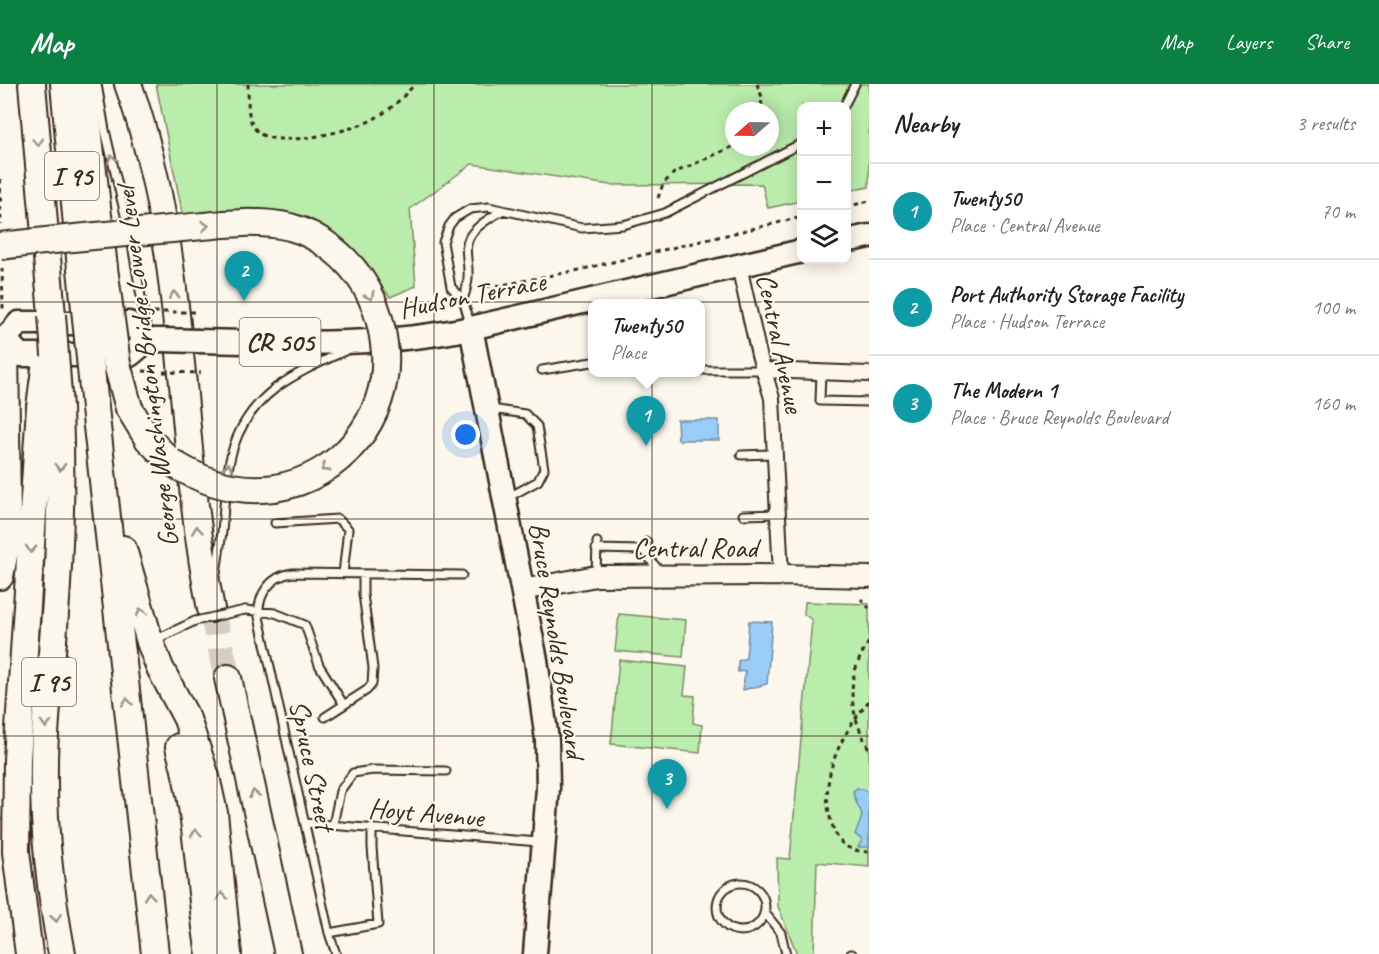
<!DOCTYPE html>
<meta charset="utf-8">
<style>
:root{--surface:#fff;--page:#f6f6f6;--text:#222;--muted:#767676;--line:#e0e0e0;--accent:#0b8043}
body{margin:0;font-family:Caveat,sans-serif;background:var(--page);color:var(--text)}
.controls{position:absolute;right:18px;top:18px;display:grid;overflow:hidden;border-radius:12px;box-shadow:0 3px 15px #0003}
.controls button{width:54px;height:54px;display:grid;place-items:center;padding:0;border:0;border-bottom:2px solid var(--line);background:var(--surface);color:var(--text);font:30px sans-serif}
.compass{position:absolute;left:725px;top:18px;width:54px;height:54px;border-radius:50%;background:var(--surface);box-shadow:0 3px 15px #0003;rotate:250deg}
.you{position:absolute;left:466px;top:351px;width:21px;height:21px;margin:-15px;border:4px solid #fff;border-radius:50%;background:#1a73e8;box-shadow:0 0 0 9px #1a73e833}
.badge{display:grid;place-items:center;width:39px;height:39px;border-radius:50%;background:var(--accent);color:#fff;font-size:20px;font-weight:700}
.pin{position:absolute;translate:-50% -50px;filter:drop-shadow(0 2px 3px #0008)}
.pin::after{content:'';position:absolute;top:32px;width:21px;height:18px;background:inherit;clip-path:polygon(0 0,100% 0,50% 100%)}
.popup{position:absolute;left:588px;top:215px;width:117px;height:78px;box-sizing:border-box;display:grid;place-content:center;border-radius:12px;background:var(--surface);filter:drop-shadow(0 2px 4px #0005);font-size:20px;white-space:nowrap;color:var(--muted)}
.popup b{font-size:22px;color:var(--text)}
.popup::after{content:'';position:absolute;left:50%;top:100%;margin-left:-12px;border:12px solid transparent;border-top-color:var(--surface)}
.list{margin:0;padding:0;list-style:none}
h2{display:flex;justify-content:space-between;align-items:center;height:78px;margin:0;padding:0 24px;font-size:26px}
h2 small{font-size:20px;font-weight:400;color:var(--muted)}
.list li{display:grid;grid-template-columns:39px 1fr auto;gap:18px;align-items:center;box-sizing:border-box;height:96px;padding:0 24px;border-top:2px solid var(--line)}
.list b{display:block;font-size:22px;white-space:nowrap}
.list p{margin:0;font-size:20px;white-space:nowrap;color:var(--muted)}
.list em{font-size:20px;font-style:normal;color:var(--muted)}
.icon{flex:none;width:33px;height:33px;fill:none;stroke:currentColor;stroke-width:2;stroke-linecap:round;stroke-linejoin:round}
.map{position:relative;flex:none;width:869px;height:870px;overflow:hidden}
header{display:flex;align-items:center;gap:36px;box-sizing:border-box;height:84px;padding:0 30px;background:var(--accent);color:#fff}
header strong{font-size:28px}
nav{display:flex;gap:33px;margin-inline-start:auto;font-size:21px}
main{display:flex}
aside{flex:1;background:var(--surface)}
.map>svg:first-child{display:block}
</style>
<header>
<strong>Map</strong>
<nav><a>Map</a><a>Layers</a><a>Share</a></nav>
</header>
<main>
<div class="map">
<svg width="869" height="870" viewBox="0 0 869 870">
<rect width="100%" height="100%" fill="#fbf7ec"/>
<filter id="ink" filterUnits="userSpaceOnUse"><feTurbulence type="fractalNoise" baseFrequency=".0167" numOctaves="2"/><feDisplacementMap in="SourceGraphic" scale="12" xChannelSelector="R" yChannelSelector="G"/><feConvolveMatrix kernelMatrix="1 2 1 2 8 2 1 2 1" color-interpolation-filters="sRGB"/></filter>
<g filter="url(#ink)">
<path fill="#baecac" stroke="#7a8b65" stroke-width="1.5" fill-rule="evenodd" d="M156,0H869V103L847,107L846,22H802L801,117L768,124L762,100L610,101L472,80L410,125L416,202L390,213L366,182L345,159L184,137ZM734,27H770V63H734Z
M805,518L869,520V783L817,778L814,870H797L778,822L777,774L790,775L812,536L804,530Z
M619,530L686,536L683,573L615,567Z
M619,576L687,583L684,611L695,612L693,639L702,641L700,669L611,660Z"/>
<path fill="#99ccf6" stroke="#738ba0" stroke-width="1.5" d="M677,336H719V356H678Z
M749,537L772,538L767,600L743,606L745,587L738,588V577L746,574Z
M857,704L864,706L869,709V763H858L862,756L855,750C869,720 858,734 853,707Z"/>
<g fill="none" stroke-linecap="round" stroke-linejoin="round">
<path stroke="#d5cec3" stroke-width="26" stroke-dasharray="26 13" stroke-linecap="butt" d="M211,525L228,594"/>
<defs>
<path id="lane" d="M97,0L105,46L128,144
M844,22L855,0
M131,155L147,247
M463,215C481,170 441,160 502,127
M470,240L463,215L451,203L443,158L449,142L455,134L470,125L489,123L582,144L623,141L665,129L802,59
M542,286L592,278
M700,286H763
M821,288L820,317L869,318
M491,325L525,330L537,342L544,385L538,397L509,413
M741,371L774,370
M743,431L778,430
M275,439L338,435L348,445L343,490
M647,458C646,471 650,478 660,486
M596,465L641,466L646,469
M216,490C218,476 220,462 222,448C227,390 225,342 277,303C298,288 323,277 347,266
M596,491L597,458
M245,526L275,529L305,541L319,581L344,621
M155,556L195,537
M325,633L367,606L372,600L373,584L363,510V490
M305,739L539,758
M333,741L340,707L353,689L373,686L446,687
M717 823a24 24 0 1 1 48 0a24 24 0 1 1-48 0Z
M765,829L781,849L786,870
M329,849L378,840L372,763V744
M336,870L329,849L259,533C257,511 270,492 293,489L462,491
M851,870H852"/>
<path id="street" d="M739,182L759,271L772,314L781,491
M764,286L869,290"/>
<path id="secondary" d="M522,506L596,492L781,491L869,493"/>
<path id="primary" d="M846,157L869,152
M471,244L536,576L547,656L548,704L535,870
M0,255H5L20,271H130L148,256H160
M5,255L19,239H129L148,256
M198,257C292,259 379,263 471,244L802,167"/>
<path id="highway" d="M32,0L52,231
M64,0L81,185
M83,0L104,184
M128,0C189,169 176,351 211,525
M59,324C62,397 60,470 54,543C51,589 44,634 44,680C43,744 50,807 62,870
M95,324L155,870
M129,324L148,355L171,378
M123,465L150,558L160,584L187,635L206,693L214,729L228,870
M0,492L5,466L7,435L5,255
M228,594L288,870
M179,663C199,730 198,801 210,870
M29,870L16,768L17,675L40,323"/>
</defs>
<use href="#lane" stroke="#3b2a1e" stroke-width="11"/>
<use href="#street" stroke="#3b2a1e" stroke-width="18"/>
<use href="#secondary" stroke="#3b2a1e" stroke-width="24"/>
<use href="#primary" stroke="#3b2a1e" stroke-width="27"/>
<use href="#highway" stroke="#3b2a1e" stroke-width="30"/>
<path stroke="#3b2a1e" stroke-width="3" stroke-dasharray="4.5 4.5" stroke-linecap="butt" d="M248,0C249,16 245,36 258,48C276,66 358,46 377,33C392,25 404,12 415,0
M757,0L762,13L761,27
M0,95L1,141
M658,114L663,100L674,89L734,62
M846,123L869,117
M2,184L3,225
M478,203L502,201L579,186L802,133
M429,221V223
M143,287L160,288
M861,515L869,524
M869,558C844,595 849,628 869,665
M869,617C841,650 817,696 832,740C838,761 848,767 869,768"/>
<use href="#lane" stroke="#fbf7ec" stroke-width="7"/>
<use href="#street" stroke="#fbf7ec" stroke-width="14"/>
<use href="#secondary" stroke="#fbf7ec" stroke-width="20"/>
<use href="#primary" stroke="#fbf7ec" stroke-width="22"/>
<use href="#highway" stroke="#fbf7ec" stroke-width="26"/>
<defs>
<path id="lane-bridge" d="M195,537L245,526"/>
<path id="primary-bridge" d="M160,256L198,257"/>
<path id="highway-bridge" d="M0,162C57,155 115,150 172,145C210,142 251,134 290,143C320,151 348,174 364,200C377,221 383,244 385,269C389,334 340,394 275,404C238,409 202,398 171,378
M104,184L117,280L129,324
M81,185L95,324
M52,231L59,324
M40,323L45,285"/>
</defs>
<use href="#lane-bridge" stroke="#3b2a1e" stroke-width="11" stroke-linecap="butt"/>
<use href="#primary-bridge" stroke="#3b2a1e" stroke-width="27" stroke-linecap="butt"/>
<use href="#highway-bridge" stroke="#3b2a1e" stroke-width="30" stroke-linecap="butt"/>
<path stroke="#3b2a1e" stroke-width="3" stroke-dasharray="4.5 4.5" stroke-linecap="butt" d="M154,228H194
M163,288L201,289"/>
<use href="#lane-bridge" stroke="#fbf7ec" stroke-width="7"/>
<use href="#primary-bridge" stroke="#fbf7ec" stroke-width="22"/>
<use href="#highway-bridge" stroke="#fbf7ec" stroke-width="26"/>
</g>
<defs><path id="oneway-chevron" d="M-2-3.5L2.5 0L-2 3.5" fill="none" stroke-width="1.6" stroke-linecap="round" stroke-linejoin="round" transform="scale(1.5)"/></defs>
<g stroke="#9b9085">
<use href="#oneway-chevron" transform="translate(38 58) rotate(85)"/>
<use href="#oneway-chevron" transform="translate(112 75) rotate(-105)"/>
<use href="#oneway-chevron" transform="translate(205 142) rotate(-5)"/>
<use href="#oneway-chevron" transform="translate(174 211) rotate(-97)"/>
<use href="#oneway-chevron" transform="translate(370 212) rotate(64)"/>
<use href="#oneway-chevron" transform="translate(60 383) rotate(90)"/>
<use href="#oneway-chevron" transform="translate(228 383) rotate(-81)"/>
<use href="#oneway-chevron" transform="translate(325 384) rotate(147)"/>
<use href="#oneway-chevron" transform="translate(197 446) rotate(-97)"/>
<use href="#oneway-chevron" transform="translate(31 465) rotate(94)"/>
<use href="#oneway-chevron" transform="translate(141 528) rotate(-106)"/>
<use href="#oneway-chevron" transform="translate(127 618) rotate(-96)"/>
<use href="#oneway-chevron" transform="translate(46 640) rotate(94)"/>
<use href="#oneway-chevron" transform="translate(254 710) rotate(-102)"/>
<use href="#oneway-chevron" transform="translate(196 749) rotate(-95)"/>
<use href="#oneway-chevron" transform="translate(149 812) rotate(-96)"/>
<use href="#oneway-chevron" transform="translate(222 812) rotate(-95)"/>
<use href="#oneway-chevron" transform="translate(56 834) rotate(80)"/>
</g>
</g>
<path fill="none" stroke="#3b2a1e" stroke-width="1.5" stroke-opacity="0.55" d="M217,0V870M434,0V870M652,0V870M0,218H869M0,435H869M0,652H869"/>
<g text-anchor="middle" stroke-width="4.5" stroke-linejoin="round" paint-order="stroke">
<g fill="#fbf7ec" stroke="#75685c" stroke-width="1.5">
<rect x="45" y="68" width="54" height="48" rx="4.5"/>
<rect x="239.5" y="234" width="81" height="48" rx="4.5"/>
<rect x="22" y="574" width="54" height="48" rx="4.5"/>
</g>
<g font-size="27" font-weight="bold" fill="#3b2a1e">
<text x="72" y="101">I 95</text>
<text x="280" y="267">CR 505</text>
<text x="49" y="607">I 95</text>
</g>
<g font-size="28" fill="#3b2a1e" stroke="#fbf7ec">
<text transform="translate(472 210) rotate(-11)" y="10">Hudson Terrace</text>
<text transform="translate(781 259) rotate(78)" y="10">Central Avenue</text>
<text transform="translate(146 283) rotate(-97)" y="10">George Washington Bridge Lower Level</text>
<text x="695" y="473">Central Road</text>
<text transform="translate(558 556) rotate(81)" y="10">Bruce Reynolds Boulevard</text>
<text transform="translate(313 681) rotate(78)" y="10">Spruce Street</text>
<text transform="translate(426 728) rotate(5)" y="10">Hoyt Avenue</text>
</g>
</g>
</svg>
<div class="controls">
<button>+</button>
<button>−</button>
<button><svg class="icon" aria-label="layers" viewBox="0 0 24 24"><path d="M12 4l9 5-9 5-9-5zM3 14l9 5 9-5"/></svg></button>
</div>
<svg class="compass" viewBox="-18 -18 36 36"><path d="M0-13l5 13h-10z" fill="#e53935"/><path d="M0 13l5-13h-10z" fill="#767676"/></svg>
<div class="you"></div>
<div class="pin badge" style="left:646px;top:362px;background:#0f9aa8">1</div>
<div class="popup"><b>Twenty50</b>Place</div>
<div class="pin badge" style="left:244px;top:217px;background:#0f9aa8">2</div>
<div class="pin badge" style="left:667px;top:725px;background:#0f9aa8">3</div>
</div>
<aside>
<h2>Nearby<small>3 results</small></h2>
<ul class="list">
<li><span class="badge" style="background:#0f9aa8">1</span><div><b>Twenty50</b><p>Place · Central Avenue</p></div><em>70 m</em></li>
<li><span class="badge" style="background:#0f9aa8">2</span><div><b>Port Authority Storage Facility</b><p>Place · Hudson Terrace</p></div><em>100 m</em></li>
<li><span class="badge" style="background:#0f9aa8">3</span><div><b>The Modern 1</b><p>Place · Bruce Reynolds Boulevard</p></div><em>160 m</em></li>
</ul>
</aside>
</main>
